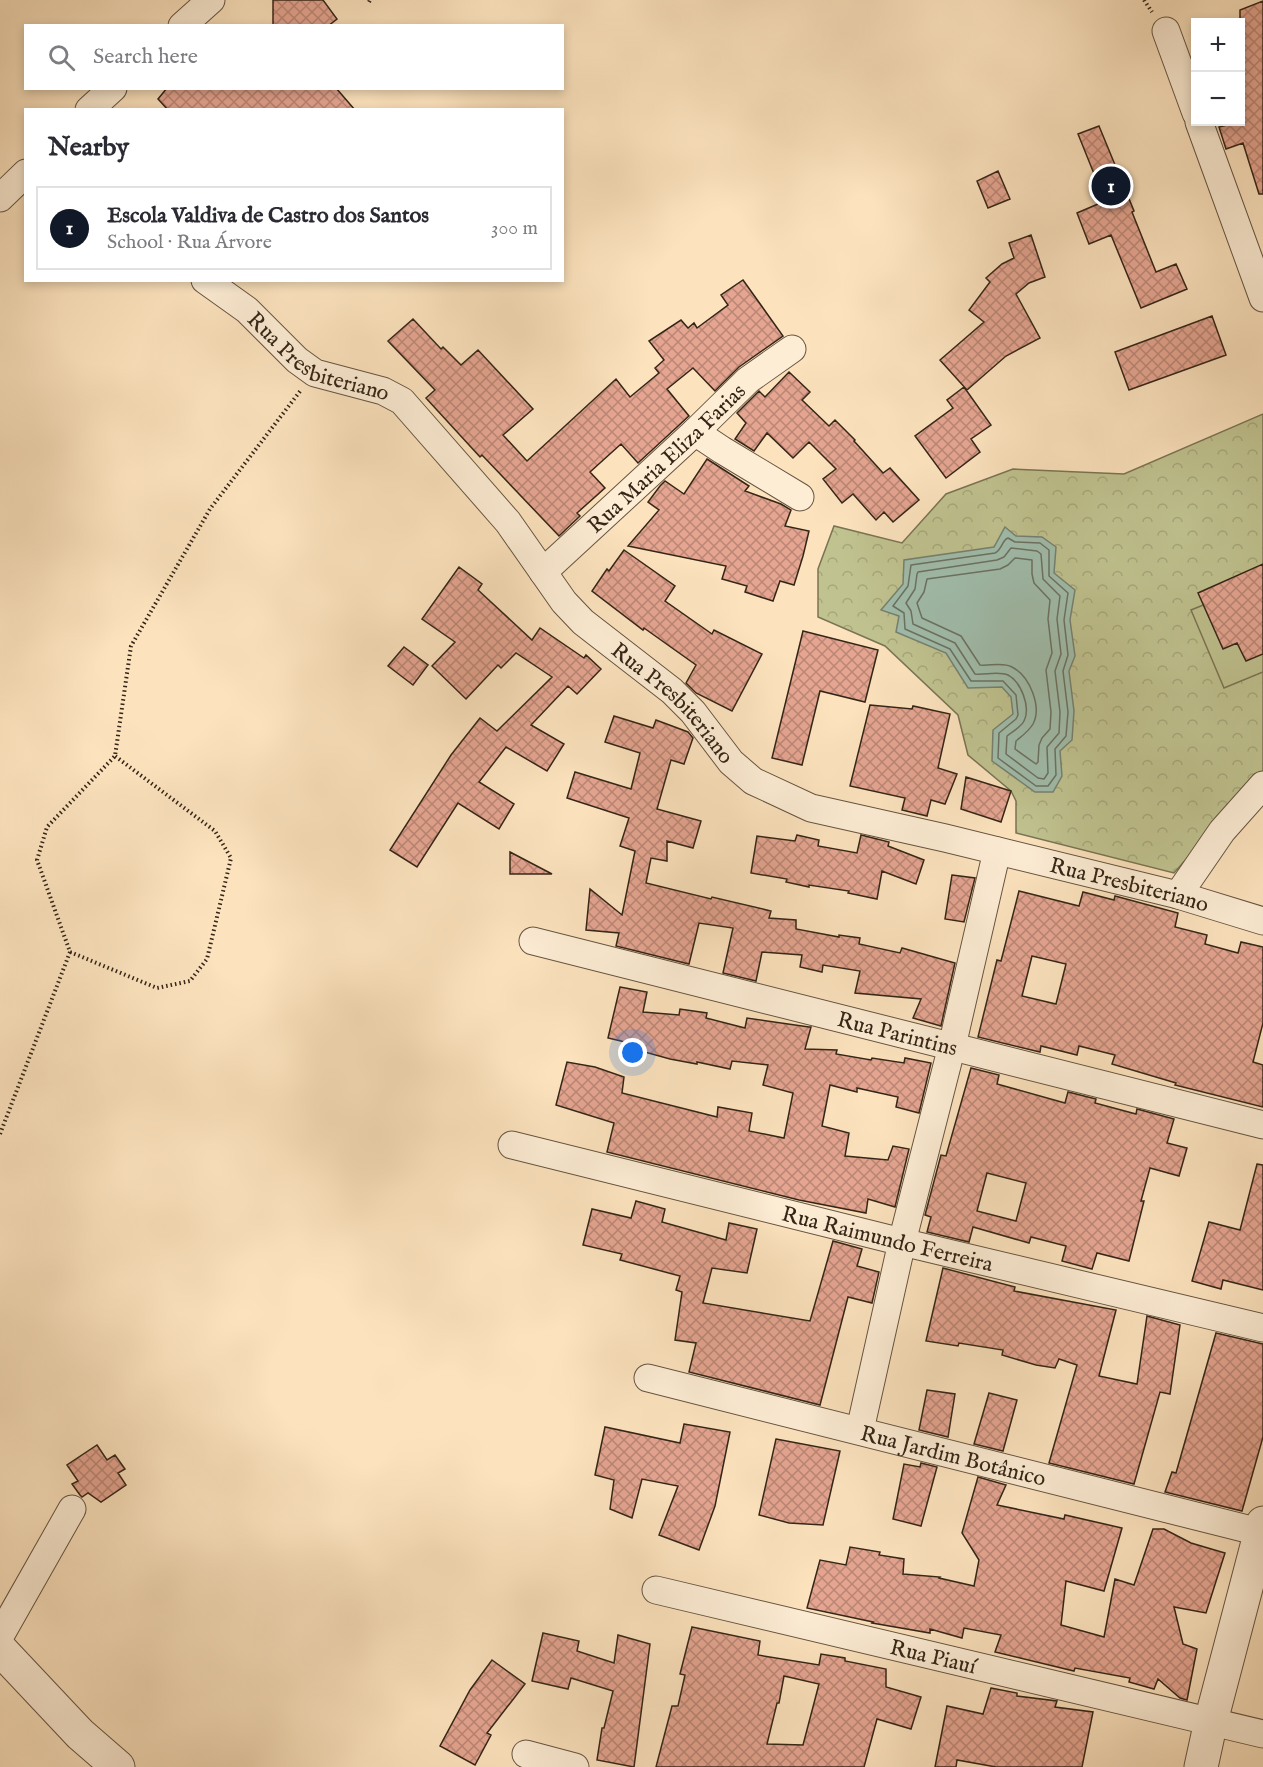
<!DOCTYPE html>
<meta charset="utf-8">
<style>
:root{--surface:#fff;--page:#f7f7f7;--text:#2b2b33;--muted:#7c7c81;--line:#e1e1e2;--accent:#111827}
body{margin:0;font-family:"IM FELL English",serif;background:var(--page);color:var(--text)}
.controls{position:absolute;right:18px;top:18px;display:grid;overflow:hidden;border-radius:0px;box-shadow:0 3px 9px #0003}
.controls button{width:54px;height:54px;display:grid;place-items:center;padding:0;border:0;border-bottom:2px solid var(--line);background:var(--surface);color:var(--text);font:30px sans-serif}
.you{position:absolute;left:633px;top:1053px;width:21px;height:21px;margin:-15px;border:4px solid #fff;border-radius:50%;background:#1a73e8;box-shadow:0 0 0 9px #1a73e833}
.badge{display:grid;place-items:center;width:39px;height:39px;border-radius:50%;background:var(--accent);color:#fff;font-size:20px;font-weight:700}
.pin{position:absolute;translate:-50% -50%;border:3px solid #fff;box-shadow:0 2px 6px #0006}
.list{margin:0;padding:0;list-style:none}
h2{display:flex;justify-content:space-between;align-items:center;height:78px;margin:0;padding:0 24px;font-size:26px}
h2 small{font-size:20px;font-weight:400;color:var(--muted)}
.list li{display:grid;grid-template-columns:39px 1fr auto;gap:18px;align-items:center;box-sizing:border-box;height:84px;margin:0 12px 12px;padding:0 12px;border:2px solid var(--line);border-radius:0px}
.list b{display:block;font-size:22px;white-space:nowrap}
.list p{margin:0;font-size:20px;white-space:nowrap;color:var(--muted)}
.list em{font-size:20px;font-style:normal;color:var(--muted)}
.icon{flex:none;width:33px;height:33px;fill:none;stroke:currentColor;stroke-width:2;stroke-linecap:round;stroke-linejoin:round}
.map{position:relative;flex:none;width:1263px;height:1767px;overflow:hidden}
.search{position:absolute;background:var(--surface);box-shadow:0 3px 9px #0003;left:24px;top:24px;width:540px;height:66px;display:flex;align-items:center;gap:15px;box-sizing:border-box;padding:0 21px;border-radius:0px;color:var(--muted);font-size:22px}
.panel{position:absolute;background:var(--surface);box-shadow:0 3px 9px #0003;left:24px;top:108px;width:540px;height:174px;border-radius:0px}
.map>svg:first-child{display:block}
</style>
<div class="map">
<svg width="1263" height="1767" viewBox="0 0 1263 1767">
<defs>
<pattern id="forest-crowns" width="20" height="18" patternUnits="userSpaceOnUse" patternTransform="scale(1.5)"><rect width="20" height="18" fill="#c0c390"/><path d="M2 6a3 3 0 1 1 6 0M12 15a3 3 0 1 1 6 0" fill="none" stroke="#a6a77b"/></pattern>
<pattern id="building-cross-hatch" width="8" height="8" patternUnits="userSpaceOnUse" patternTransform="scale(1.5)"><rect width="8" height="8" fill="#e5a591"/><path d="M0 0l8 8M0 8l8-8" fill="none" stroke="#ba8675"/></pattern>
</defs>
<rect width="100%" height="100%" fill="#fce3be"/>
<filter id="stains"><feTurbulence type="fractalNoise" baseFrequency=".00333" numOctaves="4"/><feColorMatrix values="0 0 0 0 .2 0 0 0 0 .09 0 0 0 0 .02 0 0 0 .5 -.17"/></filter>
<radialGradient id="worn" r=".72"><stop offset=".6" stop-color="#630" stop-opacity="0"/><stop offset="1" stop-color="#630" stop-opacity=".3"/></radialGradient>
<path fill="url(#forest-crowns)" stroke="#7a7454" stroke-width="1.5" d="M1263,414V772L1174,873L1016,833V801L1011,791L968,755L958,715L885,646L818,617V569L834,526L902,543L946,494L1013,469L1124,474Z"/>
<path fill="#c0c390" stroke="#7a7454" stroke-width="1.5" d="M1263,581V672L1224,688L1191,610Z"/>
<path fill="#a0bead" stroke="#758171" stroke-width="1.5" d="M1005,527L1016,536L1042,537L1056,547L1054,573L1075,590L1070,620L1075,656L1069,671L1074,711L1072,740L1060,751L1062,776L1053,792H1035L992,761L993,730L1013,714L1011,697L1002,687L968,688L946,653L896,632L899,616L881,610L903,584L904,560L994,547Z"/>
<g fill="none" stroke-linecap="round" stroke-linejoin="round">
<path stroke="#6a7262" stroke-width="1.5" d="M1008,538L1015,542L1040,543L1049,550V576L1068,593L1064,620L1068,655L1063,671L1068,712L1066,736L1055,749L1056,775L1048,786H1036L998,758L999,733L1016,719L1018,715L1016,695L1003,681H971L950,649L905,629L904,613L893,606L908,586L911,565L995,553C1002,550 1002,540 1008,538Z
M1011,548L1037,551L1041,554L1043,579L1060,596L1057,619L1061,654L1055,671L1060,712L1059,733L1047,747L1048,773L1044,779L1038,778L1006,754L1007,736C1012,732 1021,727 1024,721C1031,707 1021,682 1008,675C999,671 985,675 975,674L955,643L913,624L911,611L906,603L915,589L917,574L918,572L997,560L1004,557Z
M1015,558L1032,560V574L1034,583L1050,600L1048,619L1052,653L1046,670L1051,712L1050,729L1042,738L1039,745L1038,762L1036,764L1015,749L1016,741C1022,736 1029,731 1033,724C1042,707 1030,676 1012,667C1003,662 990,666 980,665L961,636L922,618L917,603L924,592L927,579L1000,569L1008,565Z"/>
</g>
<path fill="url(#building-cross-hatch)" stroke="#342517" stroke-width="1.5" fill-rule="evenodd" d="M273,0H323L337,19L328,26H273Z
M1263,1V194H1259L1243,143L1226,149L1219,127L1240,122V10Z
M167,88H336L355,110H168L158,99Z
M1099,126L1134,211L1132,212L1156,272L1176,264L1187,289L1141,308L1111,235L1089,244L1077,213L1105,201L1078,134Z
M998,171L1010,199L988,208L977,181Z
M1031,235L1045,277L1029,283L1016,294L1040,338L1006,356L967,390L940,360L984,322L969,310L990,282L986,278L1002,264L1014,258L1009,243Z
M743,280L783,336L739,367L715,391L693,368L667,389L689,416L638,463L621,444L590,472L605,488L577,513L580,516L559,536L482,455L480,457L426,398L435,390L388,341L413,319L441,349L443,347L461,365L478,350L533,409L503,435L527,461L616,379L630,397L659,373L655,368L664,360L649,341L681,320L688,328L694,323L697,328L728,305L721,295Z
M1212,316L1226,355L1129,390L1115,352Z
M789,372L810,392L802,400L829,426L835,420L855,440L854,441L883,473L890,468L919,500L893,522L884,512L876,520L853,494L842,503L823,479L836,469L809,442L793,458L767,433L754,451L735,439L746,423L737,413L759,391L765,397Z
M964,387L991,425L971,439L980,452L946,478L915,436L953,408L947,400Z
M707,459L749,486L745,491L781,504L791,510L785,526L809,531L803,556L794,585L780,581L773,601L745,592L747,586L722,579L726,566L628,546L659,510L648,502L660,486L665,481L684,494Z
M624,550L675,586L665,601L712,634L714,630L762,654L732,711L696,693L686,683L696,665L644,628L643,630L592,591L607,569L609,571Z
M1263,564V654L1246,661L1237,643L1223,649L1198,593Z
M459,567L482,584L478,590L532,640L540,628L584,658L586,655L601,669L577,694L568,686L531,725L564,744L547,771L506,747L479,782L514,804L499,829L458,803L417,867L390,850L451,755L480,718L497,731L552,677L516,653L501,668L498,665L466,699L432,666L455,642L422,619Z
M803,631L878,650L865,702L820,691L802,765L772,758Z
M404,647L428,665L413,685L388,666Z
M870,705L912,709L913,706L950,714L938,768L957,774L945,804L931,800L927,816L902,810L905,798L850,786Z
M614,716L653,728L656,720L688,732L693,738L684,764L671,760L657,809L701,821L693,848L667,841V861L651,858L646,883L711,899L712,897L771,911L769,918L796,920V929L839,937V935L860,938L859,944L900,953L902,948L955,963L941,1026L913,1018L921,999L855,993L860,971L823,965L822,972L800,967L802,955L762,952L756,981L723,973L733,928L699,923L689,964L616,946L619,933L586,930L590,889L622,915L635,851L620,846L629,818L567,798L575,772L631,789L640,753L605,742Z
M966,777L1011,791L1001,822L961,809Z
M797,835L819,840L818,846L857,853L861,835L889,842L888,846L924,860L916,884L882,871L877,899L848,893L849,891L809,885V887L786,882L787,879L751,873L757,836L795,841Z
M510,852L552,874H510Z
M952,875L975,878L964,922L945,919Z
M1019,891L1079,906L1083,892L1114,900L1115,896L1178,913L1175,927L1207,935L1205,944L1238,953L1241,942L1263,947V1023L1253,1062L1263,1065V1107L1175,1085L1176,1083L1112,1064L1115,1055L1079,1046L1077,1055L1041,1046L1040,1052L978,1037L997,960L1001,961ZM1032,956L1066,964L1056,1004L1022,996Z
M620,987L647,992L643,1012L679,1015L680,1009L707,1013L706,1018L745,1028L747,1018L809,1027H811L805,1049L837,1050L836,1054L871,1060L872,1058L904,1063L905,1058L931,1063L919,1113L896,1107L898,1097L857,1088V1092L830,1085L822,1126L849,1133L845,1156L888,1160L893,1146L909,1149L895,1207L868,1199L866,1213L799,1200L607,1152L614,1123L556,1105L567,1062L595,1067L624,1077L622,1093L717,1117L718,1107L752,1113L749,1131L784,1138L793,1093L763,1085L768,1065L732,1061L730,1069L697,1062V1064L670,1059L641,1051L642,1046L608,1038Z
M971,1068L999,1075L997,1084L1065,1103L1068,1092L1096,1099L1095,1103L1136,1114L1137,1109L1174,1119L1167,1143L1187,1148L1179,1176L1150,1168L1141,1201H1144L1129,1261L1097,1253L1092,1269L1062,1261L1066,1246L1031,1237L1029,1243L973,1227L969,1242L927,1232L931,1217L925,1215L941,1155L946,1156ZM987,1173L1026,1183L1016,1221L977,1211Z
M1257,1164L1263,1165V1290L1223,1280L1221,1289L1192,1281L1209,1222L1240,1230Z
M636,1201L665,1209L662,1222L726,1240L729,1223L757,1229L747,1273L712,1268L703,1303L810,1321L833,1241L862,1249L857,1266L879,1272L872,1303L848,1297L820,1405L689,1372L696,1343L675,1340L682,1292L676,1290L680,1276L620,1260L622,1254L583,1245L592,1209L631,1218Z
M943,1268L1015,1287L1014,1291L1116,1310L1099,1376L1137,1384L1147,1316L1180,1325L1170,1394L1160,1392L1134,1484L1049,1463L1077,1365L1059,1359L1055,1368L1036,1365L1002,1355L1003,1350L959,1343L958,1346L926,1341Z
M1216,1333L1263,1344V1437L1242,1511L1165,1492L1172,1472L1176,1473Z
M927,1390L955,1394L948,1437L919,1430Z
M989,1393L1017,1400L1003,1451L974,1444Z
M684,1424L730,1432L715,1506L699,1550L659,1535L678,1486L642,1479L632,1518L610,1509L614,1480L595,1475L605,1427L680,1443Z
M776,1439L840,1451L823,1525L789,1523L759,1515Z
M97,1445L107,1460L115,1455L125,1469L118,1473L126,1485L101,1502L88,1493L82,1497L80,1495L72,1484L78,1481L67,1465Z
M921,1463L937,1467L921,1526L893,1519L904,1464L920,1467Z
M978,1477L1006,1485L997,1505L1064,1519L1065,1515L1122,1528L1104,1591L1066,1581L1061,1625L1104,1637L1115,1579L1134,1585L1153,1529H1164L1191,1543L1225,1553L1206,1613L1174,1607L1183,1644L1197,1649L1187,1700L1180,1698L1158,1679L1154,1689L1129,1682L1130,1678L1075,1668L1074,1671L995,1652L1001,1635L964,1628L962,1638L930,1629V1633L872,1623L873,1622L807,1608L820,1560L846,1565L850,1547L880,1552L879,1555L904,1559L903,1574L940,1577L939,1578L974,1586L979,1560L962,1533Z
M692,1627L760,1641L758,1655L819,1665L821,1654L845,1658V1661L886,1669V1687L921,1697L911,1729L877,1719L864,1767H656L672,1706H678L685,1675L680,1674ZM784,1676L819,1684L803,1745L767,1744L777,1703H779Z
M543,1633L579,1641L577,1651L614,1663L618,1635L650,1644L634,1767L597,1760L602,1728H604L613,1691L571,1678L568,1689L532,1681Z
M492,1660L525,1684L487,1733L491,1735L475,1765L440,1746L470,1690Z
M991,1688L1017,1693V1696L1057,1701L1055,1707L1093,1712L1082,1767H996L957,1760L956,1767H935L947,1706L983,1714Z"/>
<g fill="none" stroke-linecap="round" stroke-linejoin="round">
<defs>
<g id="minor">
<path d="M182,26L211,0"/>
<path d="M1166,31L1196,113"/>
<path d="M89,110L113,88"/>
<path d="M1199,122L1263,298"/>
<path d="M0,198L26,173"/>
<path id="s1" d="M205,280L247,310L297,360L315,373L383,391L402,401L508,522L564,602L583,622L672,691L693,712L731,762L753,781L811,808L945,838L1178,895L1263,921"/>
<path d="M695,432L722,450L800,497"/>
<path id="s2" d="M543,572L695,432L748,380L792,349"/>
<path d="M1178,895L1222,831L1263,785"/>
<path id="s3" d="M533,941L1263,1125"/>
<path id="s4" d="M512,1145L902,1242L1263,1328"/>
<path id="s5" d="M648,1378L1263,1533"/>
<path d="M860,1430L902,1242L952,1046L997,851"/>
<path id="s6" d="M656,1590L1263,1734"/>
<path d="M0,1636L72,1509"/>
<path d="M526,1754L575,1767"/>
</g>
<path id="tertiary" d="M0,1649L80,1734L118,1767
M1201,1767L1211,1721L1263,1523"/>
</defs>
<use href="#minor" stroke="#665441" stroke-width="29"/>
<use href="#tertiary" stroke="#665441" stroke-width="35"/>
<path stroke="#342517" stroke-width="4" stroke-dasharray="1.5 3" stroke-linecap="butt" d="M1144,0L1152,12
M369,2L370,0
M70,952L157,988L190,981L207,959L231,858L215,831L115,756
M0,1134L70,952L37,860L47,827L115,756L131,646L210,509L301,390"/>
<use href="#minor" stroke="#fdedd5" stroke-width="27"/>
<use href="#tertiary" stroke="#fdedd5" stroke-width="33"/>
</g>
<g text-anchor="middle" stroke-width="4.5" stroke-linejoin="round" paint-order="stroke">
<g font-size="22" fill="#342517" stroke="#fdedd5">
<text dy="8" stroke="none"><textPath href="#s1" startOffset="140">Rua Presbiteriano</textPath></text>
<text dy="8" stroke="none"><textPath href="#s2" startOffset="168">Rua Maria Eliza Farias</textPath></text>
<text dy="8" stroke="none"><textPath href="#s1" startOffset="644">Rua Presbiteriano</textPath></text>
<text dy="8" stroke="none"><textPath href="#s1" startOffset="1148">Rua Presbiteriano</textPath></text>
<text dy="8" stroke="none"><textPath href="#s3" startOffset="376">Rua Parintins</textPath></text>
<text dy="8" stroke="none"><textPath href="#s4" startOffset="387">Rua Raimundo Ferreira</textPath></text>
<text dy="8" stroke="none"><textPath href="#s5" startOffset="315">Rua Jardim Botânico</textPath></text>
<text dy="8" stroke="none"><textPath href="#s6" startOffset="285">Rua Piauí</textPath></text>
</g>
</g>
<rect width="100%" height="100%" filter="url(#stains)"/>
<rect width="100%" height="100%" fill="url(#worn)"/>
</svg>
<div class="controls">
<button>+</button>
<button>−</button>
</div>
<div class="you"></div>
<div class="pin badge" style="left:1111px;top:186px">1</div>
<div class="search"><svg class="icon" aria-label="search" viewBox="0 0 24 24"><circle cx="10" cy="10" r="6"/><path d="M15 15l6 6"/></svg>Search here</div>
<section class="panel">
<h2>Nearby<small></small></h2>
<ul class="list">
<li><span class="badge">1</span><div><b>Escola Valdiva de Castro dos Santos</b><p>School · Rua Árvore</p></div><em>300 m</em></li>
</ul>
</section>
</div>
